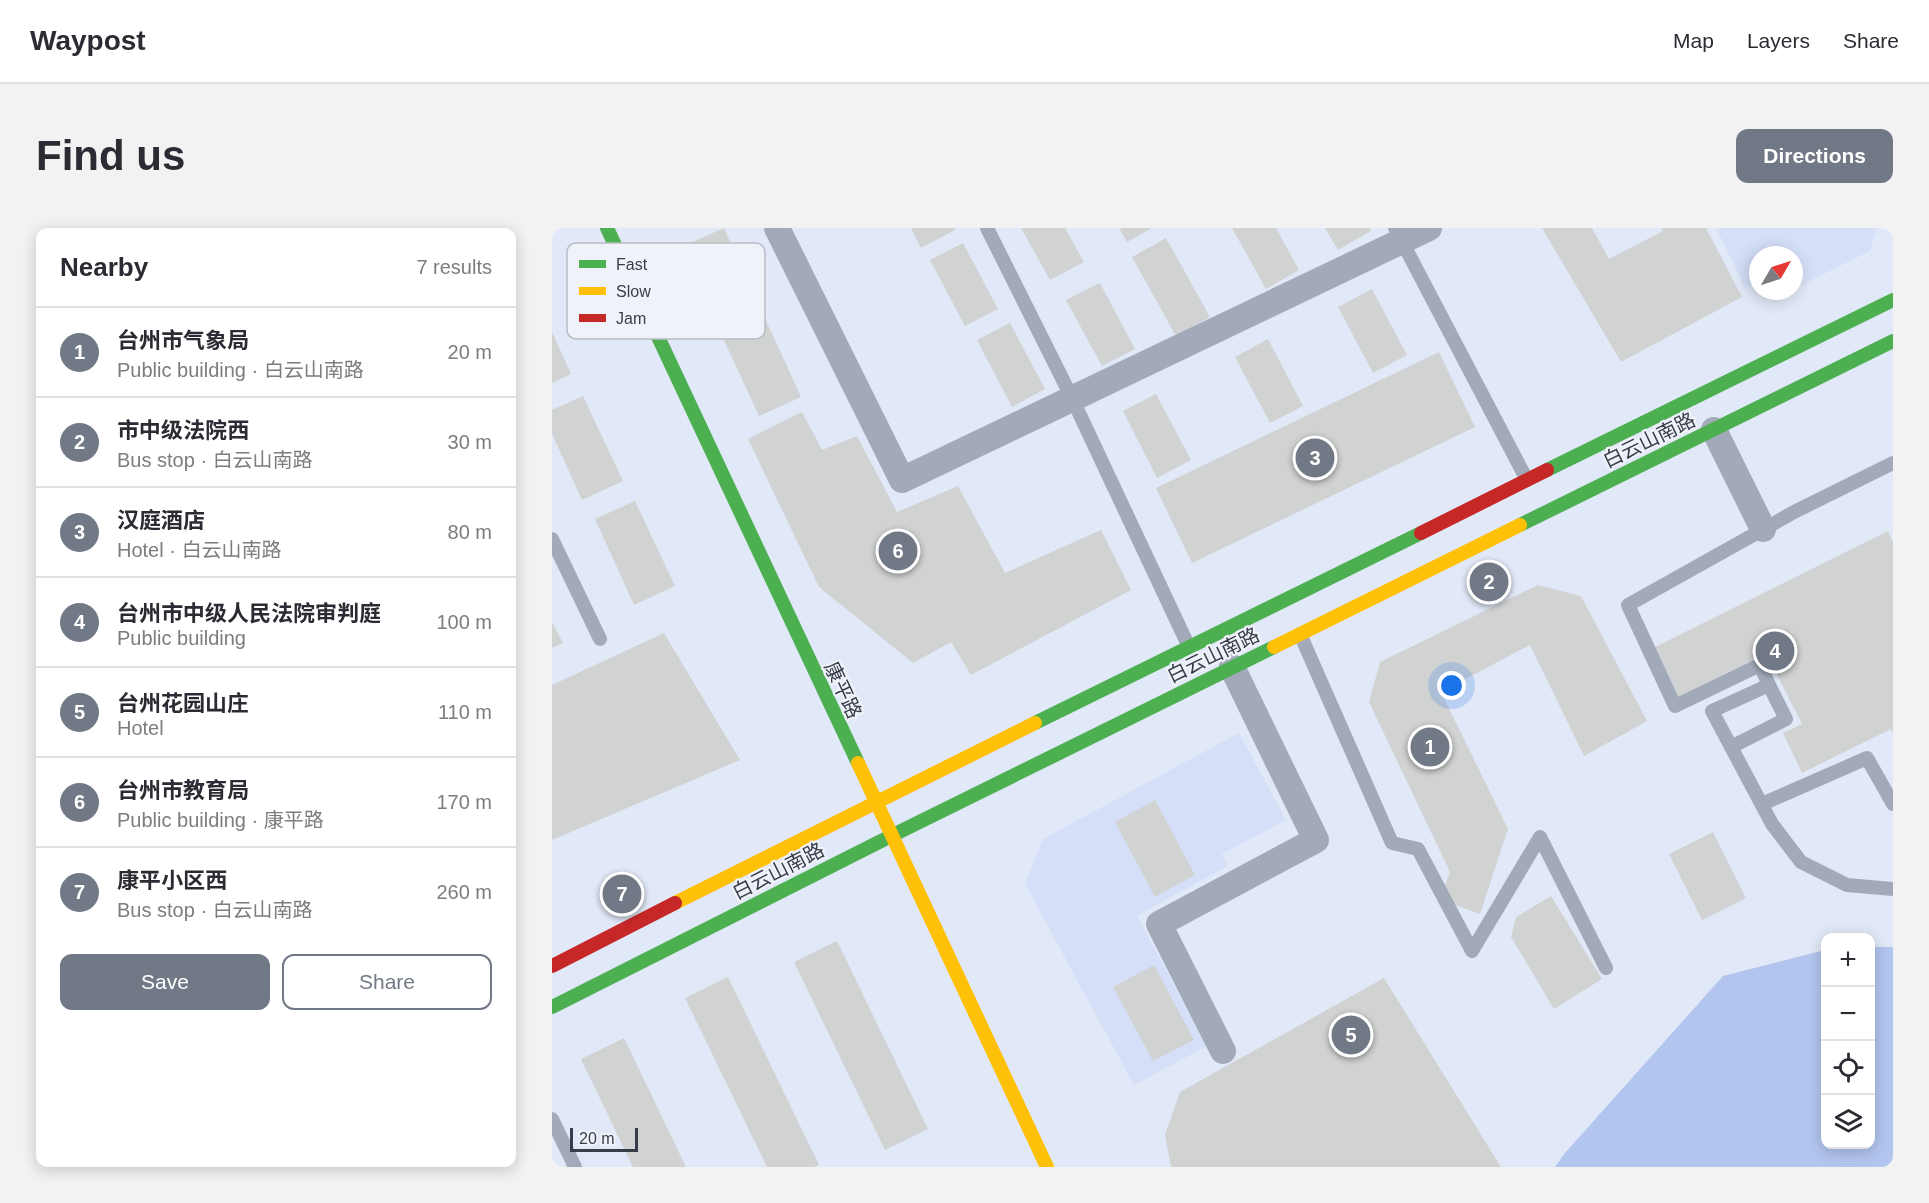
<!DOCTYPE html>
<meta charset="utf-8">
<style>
:root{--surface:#fff;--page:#f2f2f3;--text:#2b2b33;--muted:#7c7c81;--line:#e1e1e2;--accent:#727986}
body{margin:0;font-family:Helvetica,"Noto Sans SC",sans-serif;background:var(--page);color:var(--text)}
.controls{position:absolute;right:18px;bottom:18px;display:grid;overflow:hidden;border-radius:12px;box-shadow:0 3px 15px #0003}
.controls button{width:54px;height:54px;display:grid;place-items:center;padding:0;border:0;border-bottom:2px solid var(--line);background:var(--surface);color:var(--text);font:30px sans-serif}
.compass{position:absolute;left:1197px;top:18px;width:54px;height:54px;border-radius:50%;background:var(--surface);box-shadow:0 3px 15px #0003;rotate:51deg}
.scale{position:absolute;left:18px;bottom:15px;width:68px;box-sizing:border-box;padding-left:6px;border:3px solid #373d49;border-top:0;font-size:16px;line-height:21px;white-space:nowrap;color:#373d49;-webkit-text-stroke:4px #eff2f9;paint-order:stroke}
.you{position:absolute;left:900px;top:458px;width:21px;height:21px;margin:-15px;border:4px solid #fff;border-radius:50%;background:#1a73e8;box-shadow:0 0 0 9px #1a73e833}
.badge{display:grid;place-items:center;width:39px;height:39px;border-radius:50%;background:var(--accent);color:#fff;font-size:20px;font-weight:700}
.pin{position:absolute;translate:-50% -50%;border:3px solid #fff;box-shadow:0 2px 6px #0006}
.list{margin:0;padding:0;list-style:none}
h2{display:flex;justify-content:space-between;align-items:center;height:78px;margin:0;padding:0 24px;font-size:26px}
h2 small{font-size:20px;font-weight:400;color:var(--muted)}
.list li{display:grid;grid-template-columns:39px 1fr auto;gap:18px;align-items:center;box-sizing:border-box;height:90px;padding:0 24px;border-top:2px solid var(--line)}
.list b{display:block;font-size:22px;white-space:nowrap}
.list p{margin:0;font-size:20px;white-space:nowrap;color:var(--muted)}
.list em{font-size:20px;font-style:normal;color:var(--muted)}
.actions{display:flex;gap:12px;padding:18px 24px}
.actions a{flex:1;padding:14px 0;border:2px solid var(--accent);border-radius:12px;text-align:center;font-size:21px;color:var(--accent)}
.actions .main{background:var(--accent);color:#fff}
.icon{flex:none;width:33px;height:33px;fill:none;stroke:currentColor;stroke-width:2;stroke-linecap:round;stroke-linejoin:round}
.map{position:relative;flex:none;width:1341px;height:939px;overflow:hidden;border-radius:12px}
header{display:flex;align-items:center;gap:36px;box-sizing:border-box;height:84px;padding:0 30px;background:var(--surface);border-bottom:2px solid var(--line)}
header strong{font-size:28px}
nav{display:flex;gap:33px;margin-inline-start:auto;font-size:21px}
.intro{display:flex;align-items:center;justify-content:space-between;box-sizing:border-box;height:144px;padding:0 36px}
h1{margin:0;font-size:42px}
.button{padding:15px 27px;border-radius:12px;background:var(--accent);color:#fff;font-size:21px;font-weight:700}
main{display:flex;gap:36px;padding:0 36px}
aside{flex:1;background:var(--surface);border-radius:12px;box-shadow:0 3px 15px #0003}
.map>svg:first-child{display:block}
</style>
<header>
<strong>Waypost</strong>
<nav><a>Map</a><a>Layers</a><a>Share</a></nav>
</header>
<div class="intro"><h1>Find us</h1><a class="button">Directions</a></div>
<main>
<aside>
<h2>Nearby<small>7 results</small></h2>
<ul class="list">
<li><span class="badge">1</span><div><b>台州市气象局</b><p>Public building · 白云山南路</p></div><em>20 m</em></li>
<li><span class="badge">2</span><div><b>市中级法院西</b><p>Bus stop · 白云山南路</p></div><em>30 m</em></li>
<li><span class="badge">3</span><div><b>汉庭酒店</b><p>Hotel · 白云山南路</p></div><em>80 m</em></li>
<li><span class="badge">4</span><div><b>台州市中级人民法院审判庭</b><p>Public building</p></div><em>100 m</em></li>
<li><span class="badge">5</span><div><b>台州花园山庄</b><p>Hotel</p></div><em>110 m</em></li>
<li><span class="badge">6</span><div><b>台州市教育局</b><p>Public building · 康平路</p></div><em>170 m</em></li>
<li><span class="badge">7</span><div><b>康平小区西</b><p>Bus stop · 白云山南路</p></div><em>260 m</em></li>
</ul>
<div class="actions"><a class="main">Save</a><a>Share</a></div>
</aside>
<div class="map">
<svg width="1341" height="939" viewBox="0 0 1341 939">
<rect width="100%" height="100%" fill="#e1e8f7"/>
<path fill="#d5e0f8" d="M1164,0H1325L1318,23L1242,61V27H1206V54L1193,60Z
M687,505L734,592L670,626L676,638L585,688L655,818L582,857L473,656L491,611Z"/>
<path fill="#b2c5ef" d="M1319,719H1341V939H1003L1013,925L1171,748L1273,722L1274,916H1318Z"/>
<path fill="#d1d3d3" d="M172,0L249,169L207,188L129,19Z
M359,0H402L403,2L369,20Z
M469,0H513L532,34L498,52Z
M567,0H600L575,14Z
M680,0H724L747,42L714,61Z
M773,0H818L819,3L786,22Z
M990,0H1040L1057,31L1111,3L1109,0H1154L1190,69L1069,134Z
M614,10L658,89L624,108L580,29Z
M411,15L446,81L413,98L378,32Z
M548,55L583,121L550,138L514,72Z
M820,61L855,127L821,145L786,79Z
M458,95L493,161L460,179L425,112Z
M0,104L19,146L0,155Z
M716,111L751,178L718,195L683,129Z
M887,124L923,199L640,335L604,260Z
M604,166L639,232L605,250L571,183Z
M31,168L71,253L30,272L0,206V182Z
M250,184L270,222L305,208L345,284L406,258L453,345L549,302L579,362L419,447L399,414L361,435L267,359L196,211Z
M83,273L123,358L82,377L43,291Z
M1336,303L1341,314V505L1339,501L1250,545L1231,505L1250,496L1215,427L1128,471L1103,419Z
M986,357L1029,368L1095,493L1032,528L978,417L889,464L956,601L928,686L897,675L891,663L898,644L817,474L828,434Z
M0,394L11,415L0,420Z
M112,405L188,532L0,612V457Z
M603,572L643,647L603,669L563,594Z
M1161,604L1194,670L1150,692L1117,626Z
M999,668L1050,751L1002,781L959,709L964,689Z
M285,713L376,901L333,922L242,734Z
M602,737L642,812L601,833L561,759Z
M176,749L267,937L263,939H215L133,770Z
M832,750L949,939H619L613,907L628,864Z
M72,810L134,939H81L29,831Z"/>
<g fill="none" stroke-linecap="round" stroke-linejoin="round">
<path stroke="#a2aaba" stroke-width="14" d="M435,0L520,170L637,419
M843,0L975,252
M1341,235L1244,283L1076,377L1123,478L1208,437L1217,457L1160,483L1220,596L1249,634L1295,657L1341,661
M0,311L48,411
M748,406L840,615L866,621L920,723L988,609L1054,740
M1179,519L1234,491L1217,457
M1210,576L1315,530L1341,576
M0,891L23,939"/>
<path stroke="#a2aaba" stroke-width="26" d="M225,0L350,252L877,0
M1162,202L1211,301
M671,823L607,696L764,612L680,439"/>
<path stroke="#4caf50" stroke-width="14" d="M55,0L306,535
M995,242L1341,72
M968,297L1341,113
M483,495L869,305
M0,779L339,608L722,419"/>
<path stroke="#ffc107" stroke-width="14" d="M722,419L968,297
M306,535L495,939
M123,675L483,495"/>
<path stroke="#c62828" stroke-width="14" d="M869,305L995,242
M0,738L123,675"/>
</g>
<g text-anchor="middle" stroke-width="4.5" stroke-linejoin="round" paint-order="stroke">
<g font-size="20" fill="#373d49" stroke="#eff2f9">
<text transform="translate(1097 212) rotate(-26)" y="7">白云山南路</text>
<text transform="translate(661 427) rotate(-26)" y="7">白云山南路</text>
<text transform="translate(291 462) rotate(65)" y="7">康平路</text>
<text transform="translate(226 643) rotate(-27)" y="7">白云山南路</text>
</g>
</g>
<rect x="15" y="15" width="198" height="96" rx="9" fill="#eff2f9" stroke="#b8bcc4" stroke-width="1.5"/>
<rect x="27" y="32" width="27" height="8" fill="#4caf50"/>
<rect x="27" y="59" width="27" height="8" fill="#ffc107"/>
<rect x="27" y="86" width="27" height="8" fill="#c62828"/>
<g font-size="16" fill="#373d49">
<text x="64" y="42">Fast</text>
<text x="64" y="69">Slow</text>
<text x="64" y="96">Jam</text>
</g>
</svg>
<div class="controls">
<button>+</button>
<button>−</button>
<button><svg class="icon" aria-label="locate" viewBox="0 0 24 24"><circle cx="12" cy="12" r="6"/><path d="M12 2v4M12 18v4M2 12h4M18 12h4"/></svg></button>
<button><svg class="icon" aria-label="layers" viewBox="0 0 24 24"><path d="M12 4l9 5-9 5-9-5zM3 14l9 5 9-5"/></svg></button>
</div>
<svg class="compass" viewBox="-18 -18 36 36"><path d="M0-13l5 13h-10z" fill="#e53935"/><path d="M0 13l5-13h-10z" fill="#7c7c81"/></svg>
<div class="scale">20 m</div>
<div class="you"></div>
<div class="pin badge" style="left:878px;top:519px">1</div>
<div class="pin badge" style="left:937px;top:354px">2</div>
<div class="pin badge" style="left:763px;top:230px">3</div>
<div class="pin badge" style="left:1223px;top:423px">4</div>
<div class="pin badge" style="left:799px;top:807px">5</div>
<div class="pin badge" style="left:346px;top:323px">6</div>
<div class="pin badge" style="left:70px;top:666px">7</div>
</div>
</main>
